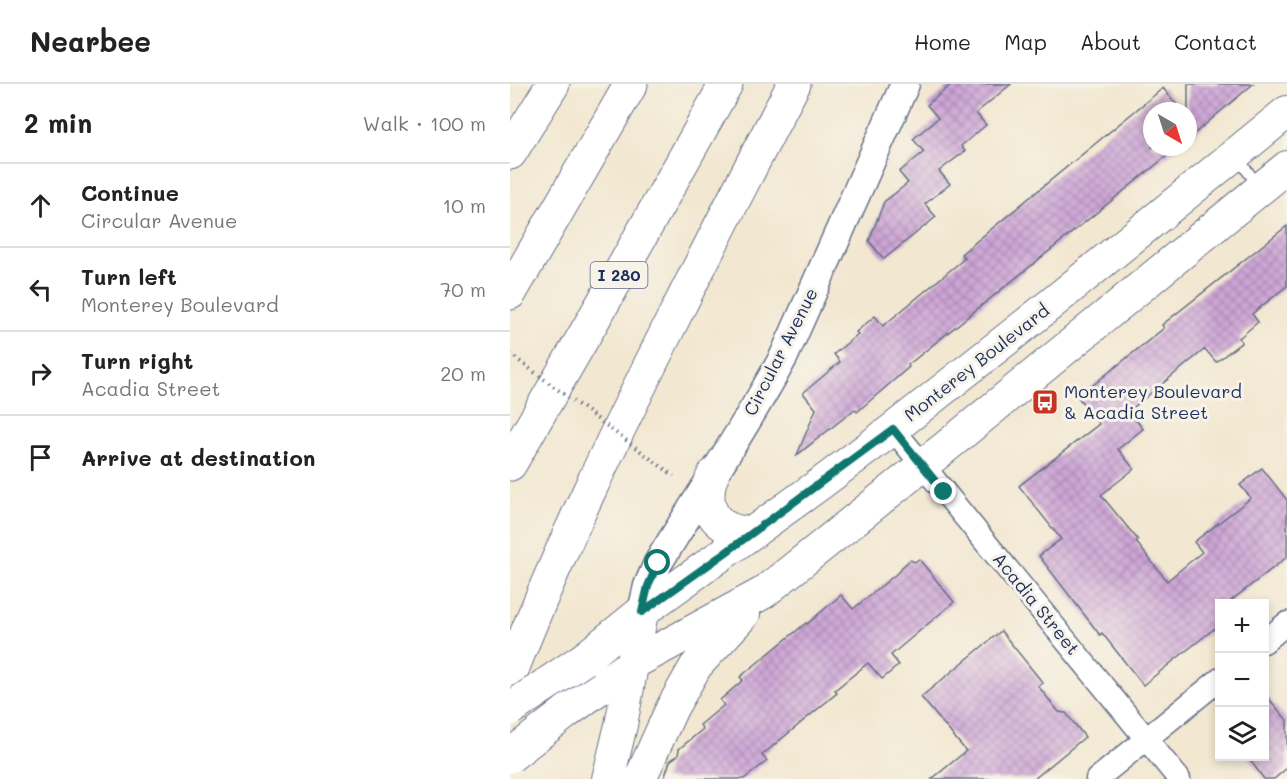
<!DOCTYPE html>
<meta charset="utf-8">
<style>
:root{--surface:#fff;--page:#f6f6f6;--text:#222;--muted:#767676;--line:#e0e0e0}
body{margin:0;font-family:Mali,sans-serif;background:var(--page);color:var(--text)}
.controls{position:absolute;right:18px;bottom:18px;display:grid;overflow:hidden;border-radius:0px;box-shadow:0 3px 9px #0003}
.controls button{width:54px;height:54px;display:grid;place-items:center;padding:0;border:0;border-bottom:2px solid var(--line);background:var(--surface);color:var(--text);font:30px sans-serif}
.compass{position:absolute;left:633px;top:18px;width:54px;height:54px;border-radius:50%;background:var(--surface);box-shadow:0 3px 9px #0003;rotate:141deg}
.stop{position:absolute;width:18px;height:18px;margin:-14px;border:4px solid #0f766e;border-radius:50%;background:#fff}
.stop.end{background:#0f766e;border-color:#fff;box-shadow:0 2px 6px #0008}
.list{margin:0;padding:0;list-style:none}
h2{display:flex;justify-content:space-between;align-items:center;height:78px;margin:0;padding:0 24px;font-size:26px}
h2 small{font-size:20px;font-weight:400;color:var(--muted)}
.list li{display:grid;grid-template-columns:39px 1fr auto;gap:18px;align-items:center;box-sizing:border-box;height:84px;padding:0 24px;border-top:2px solid var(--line)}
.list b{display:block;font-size:22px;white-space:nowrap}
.list p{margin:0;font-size:20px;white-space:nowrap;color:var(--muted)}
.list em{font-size:20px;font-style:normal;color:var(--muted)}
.icon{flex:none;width:33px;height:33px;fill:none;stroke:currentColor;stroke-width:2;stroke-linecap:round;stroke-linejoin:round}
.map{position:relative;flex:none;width:777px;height:695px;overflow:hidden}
header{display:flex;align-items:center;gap:36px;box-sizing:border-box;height:84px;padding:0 30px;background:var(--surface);border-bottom:2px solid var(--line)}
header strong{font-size:28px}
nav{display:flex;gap:33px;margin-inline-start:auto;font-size:21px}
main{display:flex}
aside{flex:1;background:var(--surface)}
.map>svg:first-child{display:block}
</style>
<header>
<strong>Nearbee</strong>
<nav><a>Home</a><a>Map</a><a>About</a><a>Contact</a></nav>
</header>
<main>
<aside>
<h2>2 min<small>Walk · 100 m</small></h2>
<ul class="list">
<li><svg class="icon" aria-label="ahead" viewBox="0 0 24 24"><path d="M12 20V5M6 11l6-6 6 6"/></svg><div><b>Continue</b><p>Circular Avenue</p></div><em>10 m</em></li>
<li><svg class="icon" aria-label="left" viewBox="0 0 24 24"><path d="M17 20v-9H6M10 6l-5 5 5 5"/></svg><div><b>Turn left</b><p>Monterey Boulevard</p></div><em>70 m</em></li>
<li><svg class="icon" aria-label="right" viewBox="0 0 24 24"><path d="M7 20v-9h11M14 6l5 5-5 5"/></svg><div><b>Turn right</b><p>Acadia Street</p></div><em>20 m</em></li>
<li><svg class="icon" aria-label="arrive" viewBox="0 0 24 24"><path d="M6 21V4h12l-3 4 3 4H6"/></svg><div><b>Arrive at destination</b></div></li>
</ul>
</aside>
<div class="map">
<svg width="777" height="695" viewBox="0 0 777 695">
<defs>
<pattern id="building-cross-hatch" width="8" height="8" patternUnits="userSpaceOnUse" patternTransform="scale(1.5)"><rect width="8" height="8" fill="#cea5d6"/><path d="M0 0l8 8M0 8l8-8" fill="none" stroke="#a687b1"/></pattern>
</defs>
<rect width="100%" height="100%" fill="#f7f3e8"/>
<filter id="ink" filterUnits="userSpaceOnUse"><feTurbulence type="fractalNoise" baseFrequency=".0167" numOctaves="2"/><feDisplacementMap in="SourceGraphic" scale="12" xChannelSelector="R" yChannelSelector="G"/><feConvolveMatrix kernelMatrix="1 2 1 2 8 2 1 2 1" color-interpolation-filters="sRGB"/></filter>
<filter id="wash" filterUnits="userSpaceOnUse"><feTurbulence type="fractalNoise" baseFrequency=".008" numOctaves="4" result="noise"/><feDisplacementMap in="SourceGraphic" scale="24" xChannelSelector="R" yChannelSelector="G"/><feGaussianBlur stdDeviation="1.35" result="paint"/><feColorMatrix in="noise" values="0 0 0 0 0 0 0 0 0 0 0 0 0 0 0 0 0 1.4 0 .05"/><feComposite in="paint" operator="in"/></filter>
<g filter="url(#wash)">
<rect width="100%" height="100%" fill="#f2e7d0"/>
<g id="blocks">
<path fill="url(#building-cross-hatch)" d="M442,0H501L466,29L476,41L451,62L455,67L429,87L440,100L415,120L426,133L374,175L359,157L374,118L398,99L389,88L414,68L403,55L428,34L417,21Z
M678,0H743L678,55Z
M653,4L672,27H642V63H668L398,281L399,283L347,328L345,325L287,371L306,325L293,309L330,278L324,270L348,250L346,248L365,232L373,242L455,174L451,170Z
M777,142V202L742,230L748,238L729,254L732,258L706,278L695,265L619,327L633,345L608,365L624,385L591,411L628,456L626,458L657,497L692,468L684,458L741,414L730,401L752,384L777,416V473L718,519H710V540L633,601L592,549L590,551L529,472L551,455L509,402L589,340L568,313L654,244L652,241Z
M409,475L444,518L381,571L389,581L372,595L358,579L325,606L327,609L252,671L257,677L234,695H154L160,677L168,671L169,665L193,645L190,641L214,621L210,616L233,596L230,593L296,539L297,540L331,511L343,525L391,486V484L400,476L405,478Z
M491,547L533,599L528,602L549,628L556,629L575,653L524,695H422L456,667L411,613Z
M754,609L777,636V684L764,695H754L737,672H754Z"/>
</g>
</g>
<g filter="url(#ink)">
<use href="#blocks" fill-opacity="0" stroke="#666f86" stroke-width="1.5"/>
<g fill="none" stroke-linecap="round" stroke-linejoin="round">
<defs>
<path id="service" d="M727,73L750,104"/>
<path id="minor" d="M383,345L669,695
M754,558L777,539
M587,695L710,595"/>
<path id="tertiary" d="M132,528L138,502L148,479C190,410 236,343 274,272L395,0"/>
<path id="secondary" d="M203,391C201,395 199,400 199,405C195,435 217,450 244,448
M122,580L253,509L437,362L777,83
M98,695L111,641L132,528L310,400L383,345L525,233L777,28
M130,695L162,624L186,582L234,530"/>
<path id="motorway" d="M0,69L43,0
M0,209L121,0
M0,380L101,205L216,0
M74,575L132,528
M0,591C48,467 106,349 165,231C204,154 243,77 284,0
M59,626L122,580"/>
</defs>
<use href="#service" stroke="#666f86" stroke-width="13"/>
<use href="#minor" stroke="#666f86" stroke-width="25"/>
<use href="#tertiary" stroke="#666f86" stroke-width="31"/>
<use href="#secondary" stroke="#666f86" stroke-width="34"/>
<use href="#motorway" stroke="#666f86" stroke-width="35"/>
<use href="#service" stroke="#fff" stroke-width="10"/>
<use href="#minor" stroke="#fff" stroke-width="22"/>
<use href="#tertiary" stroke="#fff" stroke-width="28"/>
<use href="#secondary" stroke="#fff" stroke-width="32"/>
<use href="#motorway" stroke="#fff" stroke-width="33"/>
<defs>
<path id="motorway-bridge" d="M0,625L74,575
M0,672L59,626"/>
</defs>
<use href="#motorway-bridge" stroke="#666f86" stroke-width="35" stroke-linecap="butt"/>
<path stroke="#666f86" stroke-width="4" stroke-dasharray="1.5 4.5" stroke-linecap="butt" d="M0,270L164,392"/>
<use href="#motorway-bridge" stroke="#fff" stroke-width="33"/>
</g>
</g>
<g fill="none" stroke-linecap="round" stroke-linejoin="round" filter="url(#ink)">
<path stroke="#0f766e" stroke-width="8" d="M148,479L138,502L132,528L215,469L383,345L434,408"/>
</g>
<defs>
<symbol id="bus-square" viewBox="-11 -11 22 22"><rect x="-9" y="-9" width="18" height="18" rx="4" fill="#c8321e" stroke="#f7f3e8"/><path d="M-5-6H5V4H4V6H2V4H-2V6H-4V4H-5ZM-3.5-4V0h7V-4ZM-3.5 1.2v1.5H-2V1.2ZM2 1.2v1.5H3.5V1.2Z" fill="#fff"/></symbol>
</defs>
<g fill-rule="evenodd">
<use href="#bus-square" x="520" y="303" width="30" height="30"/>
</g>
<g text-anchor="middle" stroke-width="6" stroke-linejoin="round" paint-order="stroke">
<rect fill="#f7f3e8" stroke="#5d6a87" stroke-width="1.5" x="80.5" y="178" width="57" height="26" rx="4.5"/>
<g font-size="16" font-weight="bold" fill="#1b2f5e">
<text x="109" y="197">I 280</text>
</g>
<g font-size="18" fill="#1b2f5e" stroke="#f7f3e8">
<text transform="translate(271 268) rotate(-63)" y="6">Circular Avenue</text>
<text transform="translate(467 279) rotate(-38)" y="6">Monterey Boulevard</text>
<text transform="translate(526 520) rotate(51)" y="6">Acadia Street</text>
</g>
<g font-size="18" fill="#1b2f5e" stroke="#f7f3e8" text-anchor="start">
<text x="554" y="314">Monterey Boulevard<tspan x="554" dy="21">&amp; Acadia Street</tspan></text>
</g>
</g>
</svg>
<div class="controls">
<button>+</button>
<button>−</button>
<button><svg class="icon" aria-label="layers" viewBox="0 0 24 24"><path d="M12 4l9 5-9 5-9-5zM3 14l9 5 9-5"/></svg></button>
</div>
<svg class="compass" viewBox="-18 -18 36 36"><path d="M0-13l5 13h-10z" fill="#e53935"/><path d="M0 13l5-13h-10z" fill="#767676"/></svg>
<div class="stop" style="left:148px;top:479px"></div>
<div class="stop end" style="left:434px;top:408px"></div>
</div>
</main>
